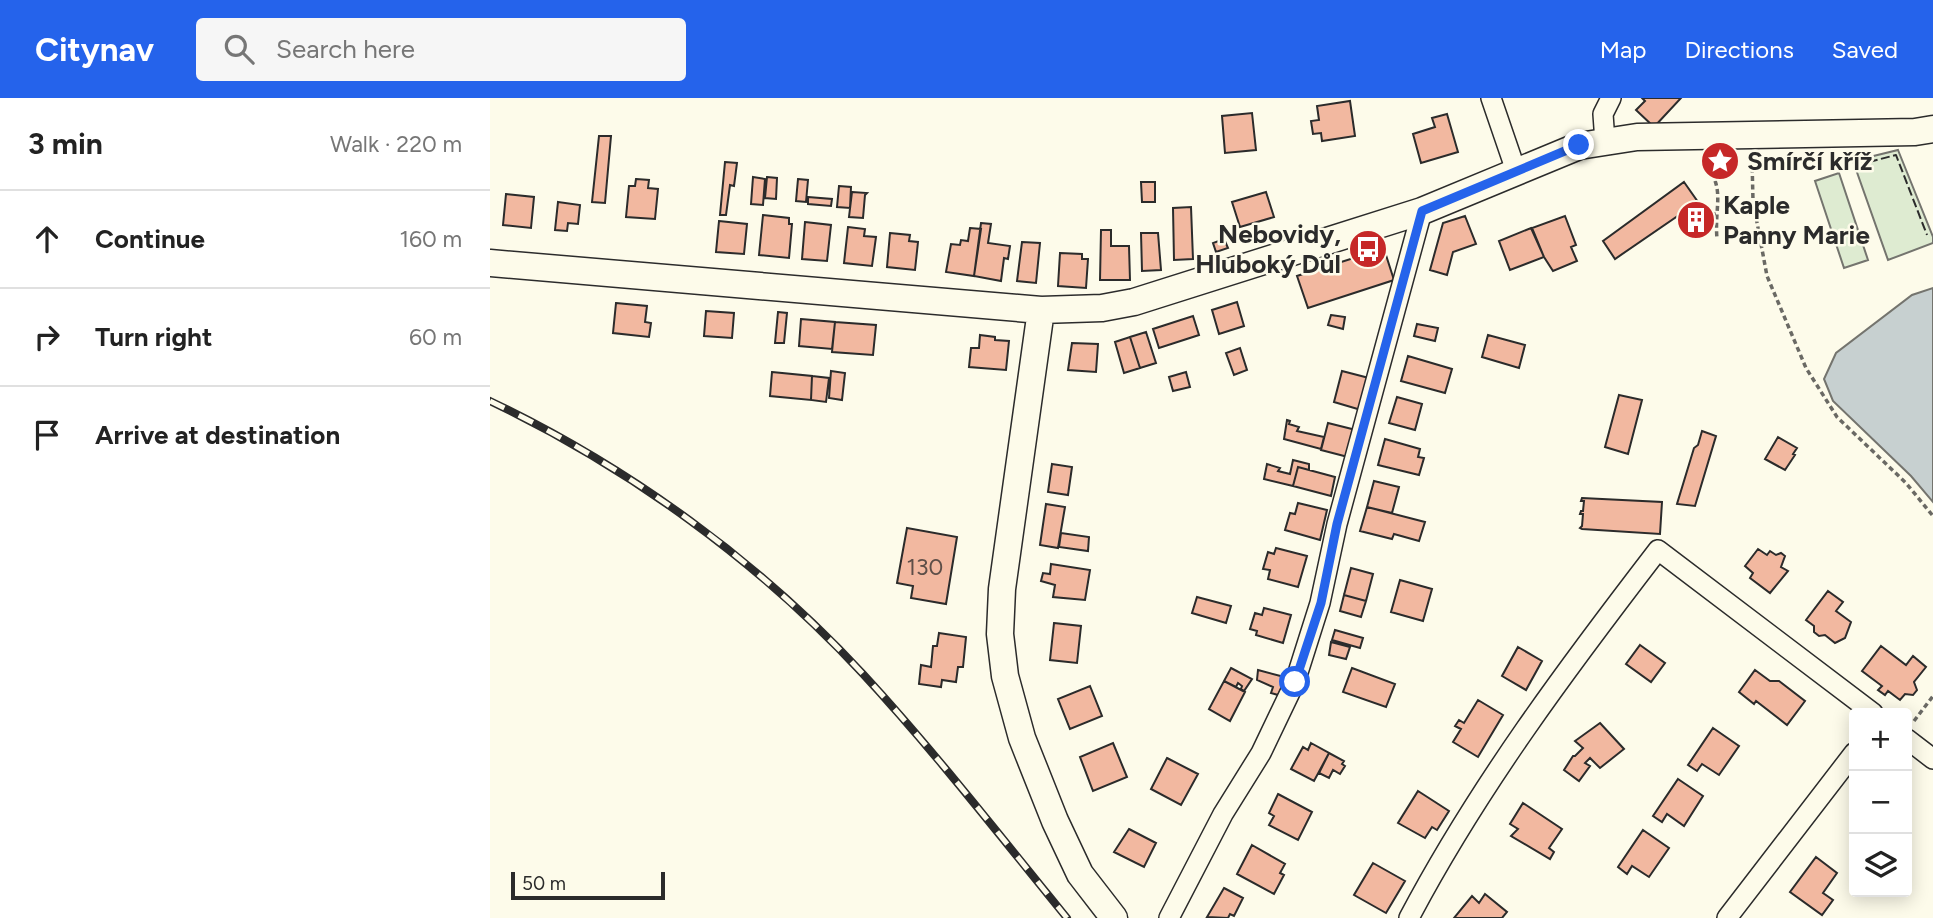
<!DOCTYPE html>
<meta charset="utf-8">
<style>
:root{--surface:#fff;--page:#f6f6f6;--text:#222;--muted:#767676;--line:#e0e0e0;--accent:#2563eb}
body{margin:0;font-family:Figtree,sans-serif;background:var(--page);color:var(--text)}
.controls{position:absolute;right:21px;bottom:21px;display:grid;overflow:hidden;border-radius:7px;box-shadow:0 4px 18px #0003}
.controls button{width:63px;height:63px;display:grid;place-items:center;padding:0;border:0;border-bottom:2px solid var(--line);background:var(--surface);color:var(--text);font:35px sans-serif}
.scale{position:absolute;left:21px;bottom:18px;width:154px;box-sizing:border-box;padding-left:7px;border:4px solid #2b2b2b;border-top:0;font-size:19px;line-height:24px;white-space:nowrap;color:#2b2b2b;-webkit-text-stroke:5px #fdfbea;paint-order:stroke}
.stop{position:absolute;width:21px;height:21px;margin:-16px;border:5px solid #2563eb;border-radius:50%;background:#fff}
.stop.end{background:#2563eb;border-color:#fff;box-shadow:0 2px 7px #0008}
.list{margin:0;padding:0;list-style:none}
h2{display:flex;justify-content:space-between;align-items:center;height:91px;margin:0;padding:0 28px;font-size:30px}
h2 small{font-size:23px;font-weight:400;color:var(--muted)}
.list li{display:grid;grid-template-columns:46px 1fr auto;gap:21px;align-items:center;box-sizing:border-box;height:98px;padding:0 28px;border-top:2px solid var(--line)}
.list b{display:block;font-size:26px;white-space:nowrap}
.list em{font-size:23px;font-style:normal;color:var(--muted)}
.icon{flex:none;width:38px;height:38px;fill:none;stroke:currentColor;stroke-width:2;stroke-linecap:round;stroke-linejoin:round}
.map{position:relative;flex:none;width:1443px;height:820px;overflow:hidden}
header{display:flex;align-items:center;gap:42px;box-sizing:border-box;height:98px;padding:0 35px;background:var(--accent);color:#fff}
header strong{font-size:33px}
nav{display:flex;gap:38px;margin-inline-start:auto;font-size:24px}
.search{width:490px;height:63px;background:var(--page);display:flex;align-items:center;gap:18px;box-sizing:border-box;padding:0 24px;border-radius:7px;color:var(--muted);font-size:26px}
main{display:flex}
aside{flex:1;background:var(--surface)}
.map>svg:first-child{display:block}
</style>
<header>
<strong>Citynav</strong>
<div class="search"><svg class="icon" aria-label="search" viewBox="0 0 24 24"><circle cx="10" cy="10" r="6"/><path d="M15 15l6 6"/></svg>Search here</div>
<nav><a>Map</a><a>Directions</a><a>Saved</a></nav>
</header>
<main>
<aside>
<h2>3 min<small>Walk · 220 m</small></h2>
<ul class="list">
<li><svg class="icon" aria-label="ahead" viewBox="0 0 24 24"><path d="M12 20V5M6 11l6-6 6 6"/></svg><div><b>Continue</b></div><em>160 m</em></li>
<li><svg class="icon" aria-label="right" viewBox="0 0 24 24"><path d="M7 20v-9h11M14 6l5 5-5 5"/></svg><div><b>Turn right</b></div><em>60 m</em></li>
<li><svg class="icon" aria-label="arrive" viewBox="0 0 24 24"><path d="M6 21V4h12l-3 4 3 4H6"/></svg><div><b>Arrive at destination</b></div></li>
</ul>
</aside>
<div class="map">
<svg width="1443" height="820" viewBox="0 0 1443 820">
<rect width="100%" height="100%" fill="#fdfbea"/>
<path fill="#deebd1" stroke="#74746e" stroke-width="2" d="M1408,52L1443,139V145L1398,162L1363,63Z
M1349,75L1378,162L1354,170L1325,83Z"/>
<path fill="#c7d0d0" stroke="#74746e" stroke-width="2" d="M1443,190V404L1421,378L1343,303L1334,281L1346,255L1422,197Z"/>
<path fill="#f2b8a0" stroke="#2b2b2b" stroke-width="2" d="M1152,0H1191L1164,29L1146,12L1155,3Z
M860,3L865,38L832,43L831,35L823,36L821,23L829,22L827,8Z
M762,15L766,52L735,55L732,18Z
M957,16L968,54L931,65L923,36L945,29L942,20Z
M109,38H121L115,105L102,104Z
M235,64L247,65L244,88L240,87L236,117H230Z
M263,79L275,81L273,107L261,106Z
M277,79L287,80L286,101L275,100Z
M146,81L159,82L158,90L168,91L165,121L136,119L139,88H145Z
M308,81L318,82L316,104L306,103Z
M651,84H665V104H652Z
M1194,84L1208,104L1125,161L1113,143Z
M349,88L361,89L360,110L347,109Z
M362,94L377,95L375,97L373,120L359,119Z
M776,94L784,119L750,129L742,104Z
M16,96L44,99L41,130L13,127Z
M318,99L342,101L341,108L318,106Z
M68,104L90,107L88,126L78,125L77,133L65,132Z
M701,109L703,161L684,162L683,110Z
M273,117L299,120V126H302L299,160L269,157Z
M975,118L986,146L963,154L957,177L940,172L953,125Z
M1075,118L1086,147L1081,149L1087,163L1063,173L1054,159L1042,130Z
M229,123L257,126L254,156L226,154Z
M315,124L341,127L337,163L312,161Z
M491,125L501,126L498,145L520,148L518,161L514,160L511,183L484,178Z
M358,129L375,131L374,138L386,139L382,168L354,165Z
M480,130L491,131L484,178L456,174L461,146L470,147L471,142L478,143Z
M1041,130L1054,159L1020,172L1009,143Z
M611,132H621V148H639L640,182H610Z
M400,135L420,137L419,143L428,144L425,172L397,169Z
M651,135H668L671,172L652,173Z
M734,141L738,150L726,154L723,145Z
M532,144L550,145L546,185L527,183Z
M889,152L895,154L904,182L818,210L807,178Z
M570,155L592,156V161H598L596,190L568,188Z
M747,204L754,228L729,236L722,212Z
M126,205L157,208L155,224L161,225L159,239L123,235Z
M216,213L244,215L242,240L214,238Z
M288,214L297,215L294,245H285Z
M841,217L855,219L853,231L838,227Z
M703,218L709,237L669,250L663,231Z
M311,221L345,224L342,251L309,248Z
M345,224L386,227L383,257L342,254Z
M927,226L948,230L945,243L924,238Z
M656,234L666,265L650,270L640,239Z
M490,237L505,239V242L519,243L516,272L479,269L481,250H489Z
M998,237L1035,247L1029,270L992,259Z
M640,239L650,270L634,275L625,244Z
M582,245L608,246L606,274L578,272Z
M750,250L757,272L744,277L736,255Z
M918,258L962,271L955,295L911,283Z
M341,273L355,275L352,302L339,300Z
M852,273L879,280L871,312L844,304Z
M282,274L322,278L321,302L280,298Z
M696,274L700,289L683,293L679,279Z
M322,278L339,280L336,304L321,302Z
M1129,297L1152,302L1138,356L1115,349Z
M907,299L932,306L925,332L899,325Z
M797,322L800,323L799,326L809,329L807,333L834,339L831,351L794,341Z
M838,325L866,332L858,359L831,352Z
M1212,333L1226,338L1205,408L1187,406L1204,350L1208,347Z
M1288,339L1307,350L1303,356L1305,357L1295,372L1275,361Z
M895,341L930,351L928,359L934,360L929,377L888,367Z
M803,362L819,366V372L808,369L803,388L774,381L777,366L790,370L788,373L800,376Z
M562,366L582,369L578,397L558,394Z
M808,369L845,379L841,398L803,388Z
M884,383L909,389L902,415L877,409Z
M1092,400L1172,404L1170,436L1092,431L1090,430L1092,428L1093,416H1090L1091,413H1093L1094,403H1091Z
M808,405L837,412L830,442L795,432L800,415L805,416Z
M556,406L575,409L568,450L550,447Z
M877,409L935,424L929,443L904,436L902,441L870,433Z
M417,430L467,439L456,506L421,500L423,488L407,485Z
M571,435L599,439L598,453L569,449Z
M786,450L817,458L808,489L778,481L780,472L773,471L778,454L784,456Z
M1268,451L1277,457L1280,453L1286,457L1291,455L1295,458L1291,469L1298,473L1280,495L1260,480L1263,475L1255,468Z
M561,466L600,472L595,502L563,499L565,487L551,483L553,475L560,476Z
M861,470L883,476L876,503L854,497Z
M910,482L942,491L933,523L901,514Z
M1338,493L1353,504L1346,513L1361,524L1355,540L1345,545L1335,537L1329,538L1324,534V528L1316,522Z
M854,497L876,503L871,519L850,513Z
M707,499L741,508L736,525L702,515Z
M774,510L801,517L793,545L766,537L767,533L760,531L765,515L772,517Z
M564,525L591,528L587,565L560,562Z
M845,532L873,540L870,550L842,542Z
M449,535L476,539L473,569H468L466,584L452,582L451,589L429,586L431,567L441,569L443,548H447Z
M841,544L860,549L856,561L839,557Z
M1150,547L1175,565L1161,584L1136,566Z
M1391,548L1416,567L1423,558L1436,569L1424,584L1427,592L1423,597L1415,596L1410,602L1398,593L1395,597L1388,592L1392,588L1372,573Z
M1028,549L1052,563L1036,592L1012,578Z
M741,570L762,581L754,593L751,591L752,588L748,585L746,589L734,583Z
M862,570L905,586L896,609L853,594Z
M768,572L798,580L788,597L781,595L783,589L767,582Z
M1265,572L1280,583H1289L1315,603L1297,627L1266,603L1264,606L1249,594Z
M734,583L755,594L740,623L719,611Z
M600,588L612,618L580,631L568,601Z
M988,602L1013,617L988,659L963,644L971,631L965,628L969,622L974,625Z
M1110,625L1134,651L1110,670L1100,660L1095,665L1100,668L1089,683L1074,672L1083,658H1085L1093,650L1085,643Z
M1223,630L1249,648L1229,677L1212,666L1207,673L1198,667Z
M623,645L637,679L603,693L590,659Z
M821,645L839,655L824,683L801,671L813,649L818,652Z
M839,655L854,663L852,666L855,668L850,676L843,672L839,680L829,675Z
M677,660L708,676L691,707L661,691Z
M1188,681L1213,698L1194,728L1177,716L1172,724L1163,718Z
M928,693L959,713L947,732L942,729L935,740L908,725Z
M788,696L822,714L808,742L779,727L784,718L779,715Z
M1033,705L1072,731L1059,750L1064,754L1060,761L1021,738L1028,731L1020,726Z
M639,731L666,745L654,769L624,754Z
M1153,732L1179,750L1159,779L1142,768L1137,776L1128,769Z
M762,747L795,766L790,775L794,777L784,796L747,776Z
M1326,759L1347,775L1333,795L1343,802L1332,817L1300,794Z
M883,765L915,783L896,815L864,797Z
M734,790L753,800L744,818L740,816L738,820L717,819Z
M995,796L1017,814L1012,820H964L982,798L989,805Z"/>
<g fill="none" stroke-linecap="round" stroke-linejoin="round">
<defs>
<path id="street" d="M1001,0L1026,73
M1115,44L1113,16L1121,0
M1417,641L1443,661
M679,820L733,716L771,655L805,584L830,505L847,426L932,113
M919,820C988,689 1078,569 1168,452L1383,615
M1237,820L1364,655"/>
<path id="secondary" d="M0,165L551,212L612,210L644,204L932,113L1089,48L1147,39L1425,34L1443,31
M551,212L512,491L510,536L515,578L532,640L565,723L590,776L624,820"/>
</defs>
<use href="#street" stroke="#2b2b2b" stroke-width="22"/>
<use href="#secondary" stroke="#2b2b2b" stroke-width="29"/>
<path stroke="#6a6964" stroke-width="3.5" stroke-dasharray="5 3.5" stroke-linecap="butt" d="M1212,61C1237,91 1224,105 1227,141
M1262,61L1263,103L1277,178L1316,270L1347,319L1416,385L1443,418
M1213,120L1227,115
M1424,623L1443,598"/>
<use href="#street" stroke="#fdfbea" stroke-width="19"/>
<use href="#secondary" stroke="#fdfbea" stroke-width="26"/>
<defs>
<path id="rail" d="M0,303C140,370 268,463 373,576C445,654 510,738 577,820"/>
</defs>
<use href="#rail" stroke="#2b2b2b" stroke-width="8"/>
<use href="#rail" stroke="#fdfbea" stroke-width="5" stroke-dasharray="16" stroke-linecap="butt"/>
<path stroke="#2b2b2b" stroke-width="2" stroke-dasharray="9 3.5" stroke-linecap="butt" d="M1370,63L1378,60L1379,64L1406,57L1437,137"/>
</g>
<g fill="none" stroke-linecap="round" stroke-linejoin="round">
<path stroke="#2563eb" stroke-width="9" d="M805,584L831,505L847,426L932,113L1089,47"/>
</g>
<defs>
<symbol id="sight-disc" viewBox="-11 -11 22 22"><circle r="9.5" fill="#c62828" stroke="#fdfbea"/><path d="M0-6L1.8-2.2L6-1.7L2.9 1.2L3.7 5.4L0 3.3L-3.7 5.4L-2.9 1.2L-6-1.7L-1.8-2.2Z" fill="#fff"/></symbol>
<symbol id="building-disc" viewBox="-11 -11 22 22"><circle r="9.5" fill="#c62828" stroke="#fdfbea"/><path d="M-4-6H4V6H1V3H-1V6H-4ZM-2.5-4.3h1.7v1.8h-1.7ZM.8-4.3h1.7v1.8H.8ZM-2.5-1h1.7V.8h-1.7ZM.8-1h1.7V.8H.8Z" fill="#fff"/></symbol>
<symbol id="bus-disc" viewBox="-11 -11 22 22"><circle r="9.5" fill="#c62828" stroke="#fdfbea"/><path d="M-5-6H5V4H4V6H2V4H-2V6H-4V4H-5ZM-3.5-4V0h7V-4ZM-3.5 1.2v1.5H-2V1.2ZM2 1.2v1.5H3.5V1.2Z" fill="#fff"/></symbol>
</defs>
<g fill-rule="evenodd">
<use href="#sight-disc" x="1208" y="41" width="44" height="44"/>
<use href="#building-disc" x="1184" y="100" width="44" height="44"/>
<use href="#bus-disc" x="856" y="129" width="44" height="44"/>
</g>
<g text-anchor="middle" stroke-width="5" stroke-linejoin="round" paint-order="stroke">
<g font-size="23" fill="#5d4e48">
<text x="435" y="477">130</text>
</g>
<g font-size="26" font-weight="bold" fill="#2b2b2b" stroke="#fdfbea" text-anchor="start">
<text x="1257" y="72">Smírčí kříž</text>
<text x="1233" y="116">Kaple<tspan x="1233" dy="30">Panny Marie</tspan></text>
<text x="851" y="145" text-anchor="end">Nebovidy,<tspan x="851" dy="30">Hluboký Důl</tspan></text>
</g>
</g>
</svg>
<div class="controls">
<button>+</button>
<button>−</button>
<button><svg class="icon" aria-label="layers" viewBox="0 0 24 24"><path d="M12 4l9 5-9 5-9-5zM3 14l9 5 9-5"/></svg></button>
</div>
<div class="scale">50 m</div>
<div class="stop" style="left:805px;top:584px"></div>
<div class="stop end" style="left:1089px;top:47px"></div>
</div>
</main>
